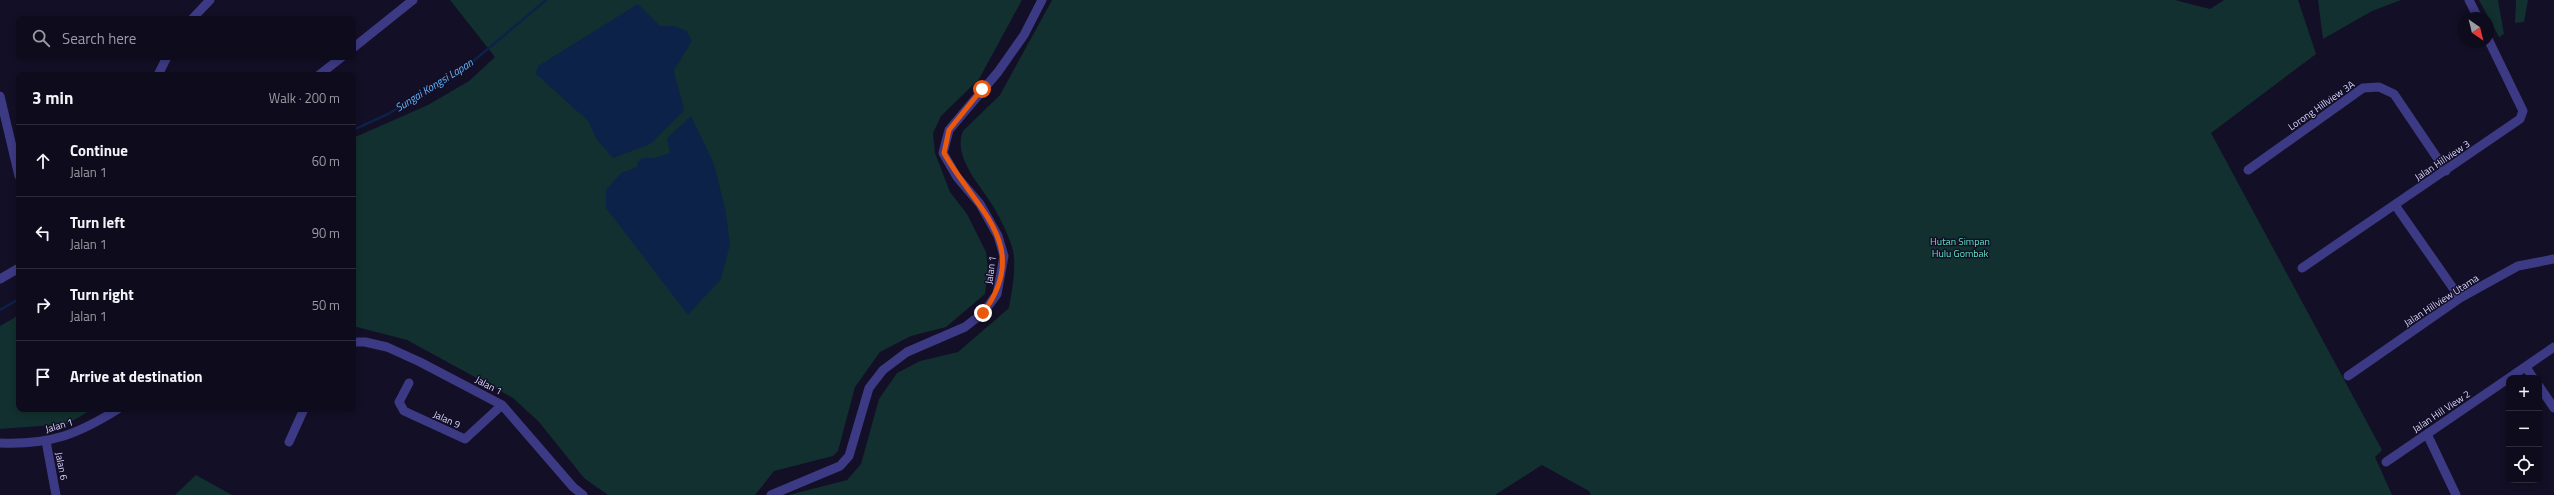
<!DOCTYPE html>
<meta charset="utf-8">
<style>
:root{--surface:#0e0b1c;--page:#1c1929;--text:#f1f3f6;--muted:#9b9ba3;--line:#2e2b3b}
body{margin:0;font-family:"Titillium Web",sans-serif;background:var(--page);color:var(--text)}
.controls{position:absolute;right:12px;bottom:12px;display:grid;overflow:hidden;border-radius:8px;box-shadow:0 2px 6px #0003}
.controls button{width:36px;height:36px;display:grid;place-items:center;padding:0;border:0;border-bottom:1px solid var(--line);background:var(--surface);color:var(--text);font:20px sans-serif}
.compass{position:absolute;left:2458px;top:12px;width:36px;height:36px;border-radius:50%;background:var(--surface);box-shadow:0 2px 6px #0003;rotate:145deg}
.stop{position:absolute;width:12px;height:12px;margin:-9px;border:3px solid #ea580c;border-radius:50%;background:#fff}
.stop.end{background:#ea580c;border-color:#fff;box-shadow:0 1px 4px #0008}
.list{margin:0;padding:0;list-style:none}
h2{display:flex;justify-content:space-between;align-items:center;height:52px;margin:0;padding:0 16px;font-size:17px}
h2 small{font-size:13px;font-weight:400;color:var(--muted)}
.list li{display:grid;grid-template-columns:26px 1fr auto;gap:12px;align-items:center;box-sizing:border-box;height:72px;padding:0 16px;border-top:1px solid var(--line)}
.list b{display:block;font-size:15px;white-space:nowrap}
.list p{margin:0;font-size:13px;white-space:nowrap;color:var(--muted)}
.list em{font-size:13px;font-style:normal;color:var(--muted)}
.icon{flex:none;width:22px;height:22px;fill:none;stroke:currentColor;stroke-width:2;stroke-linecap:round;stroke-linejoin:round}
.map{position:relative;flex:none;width:2554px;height:495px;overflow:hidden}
.search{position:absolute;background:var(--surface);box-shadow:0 2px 6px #0003;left:16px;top:16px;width:340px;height:44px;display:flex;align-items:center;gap:10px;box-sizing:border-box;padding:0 14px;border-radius:8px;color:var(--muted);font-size:15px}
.panel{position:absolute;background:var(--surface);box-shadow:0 2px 6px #0003;left:16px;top:72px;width:340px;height:340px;border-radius:8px}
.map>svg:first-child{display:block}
</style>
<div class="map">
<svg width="2554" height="495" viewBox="0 0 2554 495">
<rect width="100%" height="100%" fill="#130f26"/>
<path fill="#12302f" d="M450,0H1022L979,79L941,116L933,133L935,153L950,192L967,214L986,252L988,270L985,294L946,327L911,336L880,352L855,387L838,451L833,456L774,471L755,495H608L584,478L539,422L513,398L407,340L353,326V138L428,105L469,81L495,57Z
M1052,0H2175L2210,9L2224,0H2298L2316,54L2211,133L2382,450L2375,457L2392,495H1591L1589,491L1542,465L1495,495H789L847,480L861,464L879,399L897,373L920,361L958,352L1009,308C1012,289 1018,263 1011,244C1006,230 998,213 989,200C977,182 953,155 963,131L1000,95Z
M2318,0H2401L2372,11L2323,39Z
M2479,0H2498L2504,34L2499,37Z
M2516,0H2528L2524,22L2515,23Z
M19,315V409H93L67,424L0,429V326Z
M196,475L232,495H175Z"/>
<path fill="#0c2248" d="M638,4L660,26H674L687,31L692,41L674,70C676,85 682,96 684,111L650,144L613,158L597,140L588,121L536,74L538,66Z
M691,116L714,164L725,208L730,244L721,279L688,315L606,208V190L621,173L637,167V163L642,158H655L670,153L667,138Z"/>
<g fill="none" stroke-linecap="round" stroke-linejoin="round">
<path stroke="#0c2248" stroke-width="2.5" d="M353,130L388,114L464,69L546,0
M0,310L19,299"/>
<path stroke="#3d3a85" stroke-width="9" d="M2469,0L2478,18
M192,19L210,0
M353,48L413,0
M158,75L167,57
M319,75L342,57
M0,96L19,176
M2248,170L2363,88L2379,87L2394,94L2446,171
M2395,205L2460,298
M2302,268L2520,119L2523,111L2488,39
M0,279L19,268
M353,342H365L387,347L420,362L502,405L573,487L583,495
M2526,367L2533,378
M2348,376L2460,298L2518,266L2554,259
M2509,378L2554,347
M409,383L399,402L404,411L465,439L502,405
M2539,386L2554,408
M2427,434L2456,495
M46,441L56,495
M289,442L304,409
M0,443C49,445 77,435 118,409
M2386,462L2509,378
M771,495L840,466L849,456L869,388L883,370L907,352L965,327L983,313L997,294L1004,256L998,236L980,204L957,177L943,153L949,130L998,72L1024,35L1042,0"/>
</g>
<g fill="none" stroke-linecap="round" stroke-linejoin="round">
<path stroke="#ea580c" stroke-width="5" d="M982,89L949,130L944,153C975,209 1033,245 983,313"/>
</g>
<g text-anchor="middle" stroke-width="3" stroke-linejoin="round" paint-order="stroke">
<g font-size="10" fill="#d9d4ff" stroke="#130f26">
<text transform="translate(2321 105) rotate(-35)" y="4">Lorong Hillview 3A</text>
<text transform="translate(2442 160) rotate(-34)" y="4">Jalan Hillview 3</text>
<text transform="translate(990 270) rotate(-82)" y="4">Jalan 1</text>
<text transform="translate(2441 300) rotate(-33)" y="4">Jalan Hillview Utama</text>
<text transform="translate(489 385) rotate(28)" y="4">Jalan 1</text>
<text transform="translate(2441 411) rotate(-34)" y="4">Jalan Hill View 2</text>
<text transform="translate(447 419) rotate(24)" y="4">Jalan 9</text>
<text transform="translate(59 425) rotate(-16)" y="4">Jalan 1</text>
<text transform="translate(62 466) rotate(79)" y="4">Jalan 6</text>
</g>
<g font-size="10" fill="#5fe0c0" stroke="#130f26">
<text x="1960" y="245">Hutan Simpan<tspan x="1960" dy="12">Hulu Gombak</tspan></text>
</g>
<g font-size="11" font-style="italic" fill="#62b6ff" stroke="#130f26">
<text transform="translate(434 85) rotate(-32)" y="4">Sungai Kongsi Lapan</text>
</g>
</g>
</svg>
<div class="controls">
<button>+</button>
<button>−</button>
<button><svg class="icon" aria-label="locate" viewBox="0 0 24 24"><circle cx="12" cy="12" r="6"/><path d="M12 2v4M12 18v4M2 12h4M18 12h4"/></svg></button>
</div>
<svg class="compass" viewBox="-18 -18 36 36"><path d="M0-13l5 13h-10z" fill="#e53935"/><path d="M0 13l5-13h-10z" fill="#9b9ba3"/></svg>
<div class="stop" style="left:982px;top:89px"></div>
<div class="stop end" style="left:983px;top:313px"></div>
<div class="search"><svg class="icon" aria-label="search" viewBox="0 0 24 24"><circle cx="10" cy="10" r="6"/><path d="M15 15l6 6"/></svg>Search here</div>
<section class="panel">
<h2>3 min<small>Walk · 200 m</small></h2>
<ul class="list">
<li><svg class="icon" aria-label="ahead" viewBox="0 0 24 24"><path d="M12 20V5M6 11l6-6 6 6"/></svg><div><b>Continue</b><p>Jalan 1</p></div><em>60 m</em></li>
<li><svg class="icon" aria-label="left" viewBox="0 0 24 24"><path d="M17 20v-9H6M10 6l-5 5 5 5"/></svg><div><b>Turn left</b><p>Jalan 1</p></div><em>90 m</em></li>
<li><svg class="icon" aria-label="right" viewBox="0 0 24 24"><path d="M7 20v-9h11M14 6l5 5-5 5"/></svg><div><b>Turn right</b><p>Jalan 1</p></div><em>50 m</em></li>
<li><svg class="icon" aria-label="arrive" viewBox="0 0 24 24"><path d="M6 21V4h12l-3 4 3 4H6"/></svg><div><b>Arrive at destination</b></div></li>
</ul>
</section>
</div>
